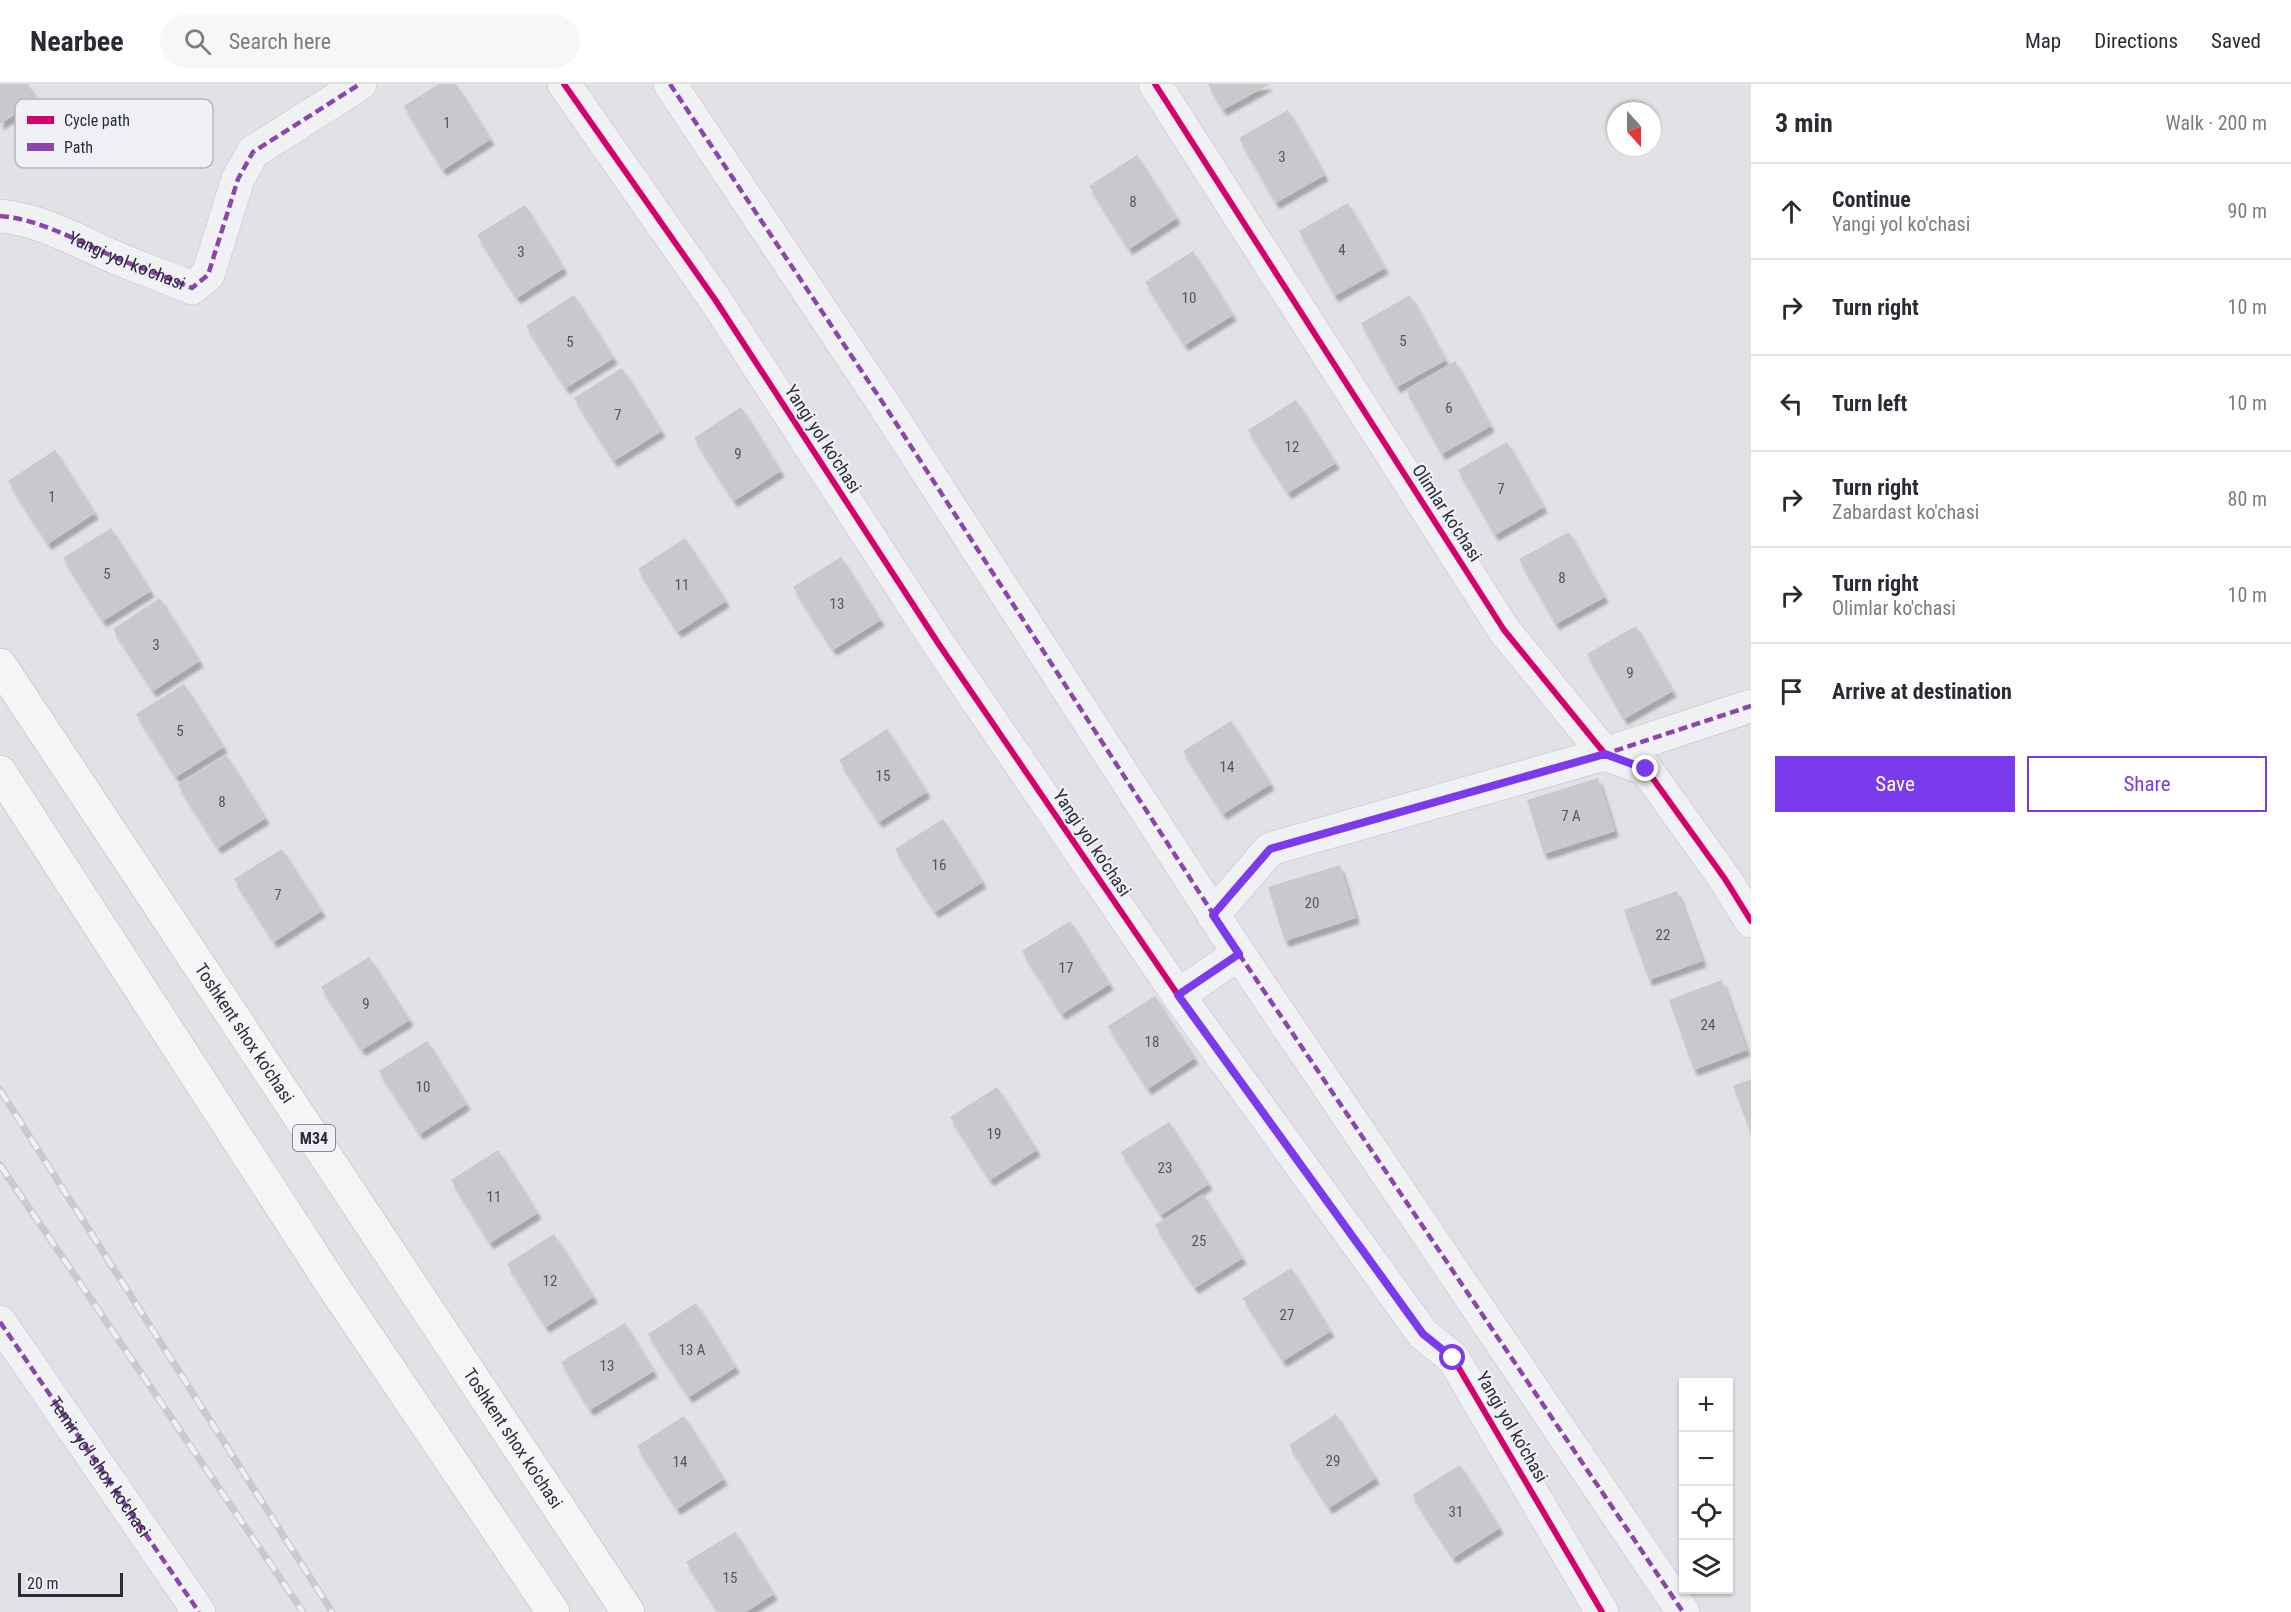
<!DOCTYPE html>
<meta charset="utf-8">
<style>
:root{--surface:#fff;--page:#f7f7f7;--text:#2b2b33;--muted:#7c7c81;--line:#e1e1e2;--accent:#7c3aed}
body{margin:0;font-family:"Roboto Condensed",sans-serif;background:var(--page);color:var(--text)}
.controls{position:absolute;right:18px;bottom:18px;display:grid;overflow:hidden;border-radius:0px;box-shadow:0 2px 4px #0004}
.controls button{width:54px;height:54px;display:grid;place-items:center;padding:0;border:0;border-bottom:2px solid var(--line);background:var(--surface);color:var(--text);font:30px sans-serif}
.compass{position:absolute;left:1607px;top:18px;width:54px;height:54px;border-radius:50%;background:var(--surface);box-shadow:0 2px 4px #0004;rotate:159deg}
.scale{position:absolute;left:18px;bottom:15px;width:105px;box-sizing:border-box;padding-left:6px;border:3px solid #2a2c3d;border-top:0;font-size:16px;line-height:21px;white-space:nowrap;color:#2a2c3d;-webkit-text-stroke:4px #eff0f5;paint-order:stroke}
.stop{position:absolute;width:18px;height:18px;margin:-14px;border:4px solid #7c3aed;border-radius:50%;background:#fff}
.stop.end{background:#7c3aed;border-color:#fff;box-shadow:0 2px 6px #0008}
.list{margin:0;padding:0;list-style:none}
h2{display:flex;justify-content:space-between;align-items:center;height:78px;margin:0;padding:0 24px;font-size:26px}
h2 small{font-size:20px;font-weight:400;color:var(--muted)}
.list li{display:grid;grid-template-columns:39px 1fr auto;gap:18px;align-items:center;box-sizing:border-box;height:96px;padding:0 24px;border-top:2px solid var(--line)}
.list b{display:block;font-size:22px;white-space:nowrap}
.list p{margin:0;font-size:20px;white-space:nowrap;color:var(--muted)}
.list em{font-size:20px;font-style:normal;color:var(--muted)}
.actions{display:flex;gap:12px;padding:18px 24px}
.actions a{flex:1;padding:14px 0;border:2px solid var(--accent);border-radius:0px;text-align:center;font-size:21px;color:var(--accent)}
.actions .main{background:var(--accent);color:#fff}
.icon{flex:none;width:33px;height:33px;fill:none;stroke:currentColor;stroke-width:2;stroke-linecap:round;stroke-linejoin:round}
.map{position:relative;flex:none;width:1751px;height:1528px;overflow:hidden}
header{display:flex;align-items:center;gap:36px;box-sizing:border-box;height:84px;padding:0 30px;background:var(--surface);border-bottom:2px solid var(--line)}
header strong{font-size:28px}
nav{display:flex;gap:33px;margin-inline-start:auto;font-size:21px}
.search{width:420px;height:54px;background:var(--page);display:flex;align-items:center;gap:15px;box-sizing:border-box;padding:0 21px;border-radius:33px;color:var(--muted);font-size:22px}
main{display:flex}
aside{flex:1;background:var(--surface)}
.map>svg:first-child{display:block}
</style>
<header>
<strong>Nearbee</strong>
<div class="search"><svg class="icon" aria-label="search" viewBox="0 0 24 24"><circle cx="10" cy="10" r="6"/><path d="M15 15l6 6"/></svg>Search here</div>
<nav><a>Map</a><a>Directions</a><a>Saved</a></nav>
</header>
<main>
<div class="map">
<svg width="1751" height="1528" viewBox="0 0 1751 1528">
<defs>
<filter id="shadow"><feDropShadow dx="3.5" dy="6" stdDeviation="1.5" flood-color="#0004"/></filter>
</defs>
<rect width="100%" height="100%" fill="#e2e2e6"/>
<path fill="#c8c8cd" filter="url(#shadow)" d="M0,0H28L38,16L0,40Z
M439,0H456L491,55L443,86L404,22Z
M1208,0H1270L1223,26Z
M1288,26L1325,91L1276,119L1239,54Z
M1137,71L1177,134L1129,165L1089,102Z
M1348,119L1385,184L1335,212L1299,147Z
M525,121L564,184L517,214L477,151Z
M1193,167L1233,231L1185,261L1145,198Z
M574,211L614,274L566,304L526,242Z
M1410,211L1446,276L1397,303L1361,239Z
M1455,277L1491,342L1442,370L1406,306Z
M622,284L662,347L614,377L574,314Z
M1296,316L1336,379L1288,409L1248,346Z
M741,323L781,387L734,417L694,354Z
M1507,358L1544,423L1495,451L1458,386Z
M55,366L95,429L48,460L8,397Z
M111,444L151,507L103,537L63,474Z
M1569,448L1605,513L1556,540L1519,475Z
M685,454L726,517L678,548L638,485Z
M841,473L881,536L833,566L793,503Z
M160,514L200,577L153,607L113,545Z
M1636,542L1673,607L1624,635L1587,570Z
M184,600L224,663L176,693L136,630Z
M1231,637L1271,700L1223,730L1183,667Z
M887,645L927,708L879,738L839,676Z
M226,671L266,734L218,764L178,701Z
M1598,694L1615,747L1544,770L1527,716Z
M943,735L983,798L935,828L895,765Z
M282,765L322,827L274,858L234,795Z
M1340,781L1356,834L1285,857L1268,803Z
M1677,807L1703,877L1649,896L1624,826Z
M1070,837L1110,900L1062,930L1022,867Z
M369,873L410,936L362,966L321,903Z
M1722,896L1747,966L1694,986L1669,916Z
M1155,912L1195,974L1148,1005L1108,942Z
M427,957L467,1020L420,1050L379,987Z
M1751,995V1050L1733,1002Z
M997,1003L1037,1066L990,1096L950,1033Z
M1169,1038L1209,1100L1161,1131L1121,1068Z
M498,1066L538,1129L490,1159L451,1096Z
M1203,1110L1243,1174L1195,1204L1155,1141Z
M554,1150L594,1213L546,1243L507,1180Z
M1291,1184L1331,1247L1283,1277L1243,1214Z
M696,1219L736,1283L689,1313L648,1250Z
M625,1239L654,1287L590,1326L561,1278Z
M1336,1330L1376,1394L1329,1424L1289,1361Z
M684,1332L724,1395L677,1425L637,1362Z
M1460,1381L1500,1444L1453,1474L1412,1411Z
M735,1448L774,1510L746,1528H719L686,1478Z"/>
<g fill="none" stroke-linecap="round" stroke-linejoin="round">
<defs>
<g id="minor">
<path d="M564,0L716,217L938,559L1178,911L1423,1250L1453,1274L1602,1528"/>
<path d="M670,0L883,319L1239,870L1683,1528"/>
<path d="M1155,0L1504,546L1605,670L1646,685L1725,795L1751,837"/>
<path id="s1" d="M0,132C39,135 78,157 114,173C140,184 166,193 192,204L208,191L238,95L253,68L360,0"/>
<path d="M1213,831L1270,765L1605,670L1751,622"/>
<path d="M1178,911L1239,870"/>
<path d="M0,1238L199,1528"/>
</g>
<g id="highway">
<path id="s2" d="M0,581L628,1528"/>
<path d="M0,688L329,1196L553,1528"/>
</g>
</defs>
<use href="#minor" stroke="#c0c0c4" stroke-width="34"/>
<use href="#highway" stroke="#b4b5ba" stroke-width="34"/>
<use href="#minor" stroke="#f0f1f3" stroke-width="33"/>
<use href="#highway" stroke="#f5f5f6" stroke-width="33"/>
<defs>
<path id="rail" d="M0,1006L332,1528
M0,1081L303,1528"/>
</defs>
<use href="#rail" stroke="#cacacd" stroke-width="7"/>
<use href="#rail" stroke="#eff0f5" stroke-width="4.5" stroke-dasharray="14" stroke-linecap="butt"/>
<g stroke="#8e44ad" stroke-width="4.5" stroke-dasharray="9 4.5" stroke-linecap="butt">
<path d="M670,0L883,319L1239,870L1683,1528"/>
<path d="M0,132C39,135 78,157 114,173C140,184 166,193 192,204L208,191L238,95L253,68L360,0"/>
<path d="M1213,831L1270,765L1605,670L1751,622"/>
<path d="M1178,911L1239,870"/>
<path id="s3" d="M0,1238L199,1528"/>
</g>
<defs>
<path id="cycleway" d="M564,0L716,217L938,559L1178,911L1423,1250L1453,1274L1602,1528
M1155,0L1504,546L1605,670L1646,685L1725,795L1751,837"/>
</defs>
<use href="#cycleway" stroke="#eff0f5" stroke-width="10"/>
<use href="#cycleway" stroke="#d6006c" stroke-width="6"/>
</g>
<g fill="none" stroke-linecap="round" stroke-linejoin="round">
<path stroke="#7c3aed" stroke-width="8" d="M1453,1274L1423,1250L1178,911L1239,870L1213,831L1270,765L1605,670L1646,685"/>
</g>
<g text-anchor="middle" stroke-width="4.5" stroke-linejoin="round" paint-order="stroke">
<g font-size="15" fill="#535562">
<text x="447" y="44">1</text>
<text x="1282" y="78">3</text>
<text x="1133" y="123">8</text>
<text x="1342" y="171">4</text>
<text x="521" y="173">3</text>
<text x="1189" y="219">10</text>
<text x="1403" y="262">5</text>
<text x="570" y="263">5</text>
<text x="1449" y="329">6</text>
<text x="618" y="336">7</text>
<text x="1292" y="368">12</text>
<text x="738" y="375">9</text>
<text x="1501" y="410">7</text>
<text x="52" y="418">1</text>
<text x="107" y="495">5</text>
<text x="1562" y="499">8</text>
<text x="682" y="506">11</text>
<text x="837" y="525">13</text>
<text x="156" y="566">3</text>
<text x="1630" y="594">9</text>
<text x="180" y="652">5</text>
<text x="1227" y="688">14</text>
<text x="883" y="697">15</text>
<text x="222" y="723">8</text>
<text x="1571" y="737">7 А</text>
<text x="939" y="786">16</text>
<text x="278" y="816">7</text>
<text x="1312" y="824">20</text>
<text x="1663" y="856">22</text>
<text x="1066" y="889">17</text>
<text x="366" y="925">9</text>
<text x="1708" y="946">24</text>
<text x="1152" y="963">18</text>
<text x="423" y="1008">10</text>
<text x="994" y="1055">19</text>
<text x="1165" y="1089">23</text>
<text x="494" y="1118">11</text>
<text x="1199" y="1162">25</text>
<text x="550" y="1202">12</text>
<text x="1287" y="1236">27</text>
<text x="692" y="1271">13 А</text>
<text x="607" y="1287">13</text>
<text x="1333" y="1382">29</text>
<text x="680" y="1383">14</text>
<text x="1456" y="1433">31</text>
<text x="730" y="1499">15</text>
</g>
<rect fill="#eff0f5" stroke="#656774" stroke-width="1.5" x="293" y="1041" width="42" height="26" rx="4.5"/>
<g font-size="16" font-weight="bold" fill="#2a2c3d">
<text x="314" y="1060">M34</text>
</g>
<g font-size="18" fill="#2a2c3d" stroke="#eff0f5">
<text dy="6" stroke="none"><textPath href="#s1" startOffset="135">Yangi yol ko'chasi</textPath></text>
<text transform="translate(823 355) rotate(57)" y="6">Yangi yol ko'chasi</text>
<text transform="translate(1447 429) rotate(57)" y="6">Olimlar ko'chasi</text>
<text transform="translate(1092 759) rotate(56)" y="6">Yangi yol ko'chasi</text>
<text dy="6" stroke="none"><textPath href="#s2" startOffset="442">Toshkent shox ko'chasi</textPath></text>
<text transform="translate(1512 1343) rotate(60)" y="6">Yangi yol ko'chasi</text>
<text dy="6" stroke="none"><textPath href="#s2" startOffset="928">Toshkent shox ko'chasi</textPath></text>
<text dy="6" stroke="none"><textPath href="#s3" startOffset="176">Temir yo'l shox ko'chasi</textPath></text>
</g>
</g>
<rect x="15" y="15" width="198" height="69" rx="9" fill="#eff0f5" stroke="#b4b5be" stroke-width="1.5"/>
<rect x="27" y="32" width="27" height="8" fill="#d6006c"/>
<rect x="27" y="59" width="27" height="8" fill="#8e44ad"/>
<g font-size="16" fill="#2a2c3d">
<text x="64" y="42">Cycle path</text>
<text x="64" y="69">Path</text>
</g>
</svg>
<div class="controls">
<button>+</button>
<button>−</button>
<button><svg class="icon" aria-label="locate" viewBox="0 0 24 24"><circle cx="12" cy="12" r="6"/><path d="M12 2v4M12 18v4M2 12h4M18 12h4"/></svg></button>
<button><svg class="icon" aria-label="layers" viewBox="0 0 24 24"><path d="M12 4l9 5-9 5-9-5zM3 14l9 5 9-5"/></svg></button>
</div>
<svg class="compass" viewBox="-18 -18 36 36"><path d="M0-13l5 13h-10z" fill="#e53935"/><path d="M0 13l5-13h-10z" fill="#7c7c81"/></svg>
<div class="scale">20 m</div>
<div class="stop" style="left:1453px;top:1274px"></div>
<div class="stop end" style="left:1646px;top:685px"></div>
</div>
<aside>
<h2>3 min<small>Walk · 200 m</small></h2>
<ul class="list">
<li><svg class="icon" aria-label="ahead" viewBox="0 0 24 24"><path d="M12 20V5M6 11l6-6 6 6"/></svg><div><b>Continue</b><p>Yangi yol ko'chasi</p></div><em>90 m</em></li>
<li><svg class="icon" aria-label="right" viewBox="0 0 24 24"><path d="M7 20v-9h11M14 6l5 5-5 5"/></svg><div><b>Turn right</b></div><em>10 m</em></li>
<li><svg class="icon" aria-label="left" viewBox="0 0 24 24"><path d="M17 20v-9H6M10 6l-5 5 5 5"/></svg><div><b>Turn left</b></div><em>10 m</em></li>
<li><svg class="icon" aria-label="right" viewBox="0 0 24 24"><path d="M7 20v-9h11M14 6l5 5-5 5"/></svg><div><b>Turn right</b><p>Zabardast ko'chasi</p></div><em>80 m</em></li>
<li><svg class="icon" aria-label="right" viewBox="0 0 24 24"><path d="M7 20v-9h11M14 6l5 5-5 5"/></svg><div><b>Turn right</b><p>Olimlar ko'chasi</p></div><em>10 m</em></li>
<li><svg class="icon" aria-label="arrive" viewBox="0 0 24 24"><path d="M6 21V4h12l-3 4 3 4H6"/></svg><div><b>Arrive at destination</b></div></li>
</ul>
<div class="actions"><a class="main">Save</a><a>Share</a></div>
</aside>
</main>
